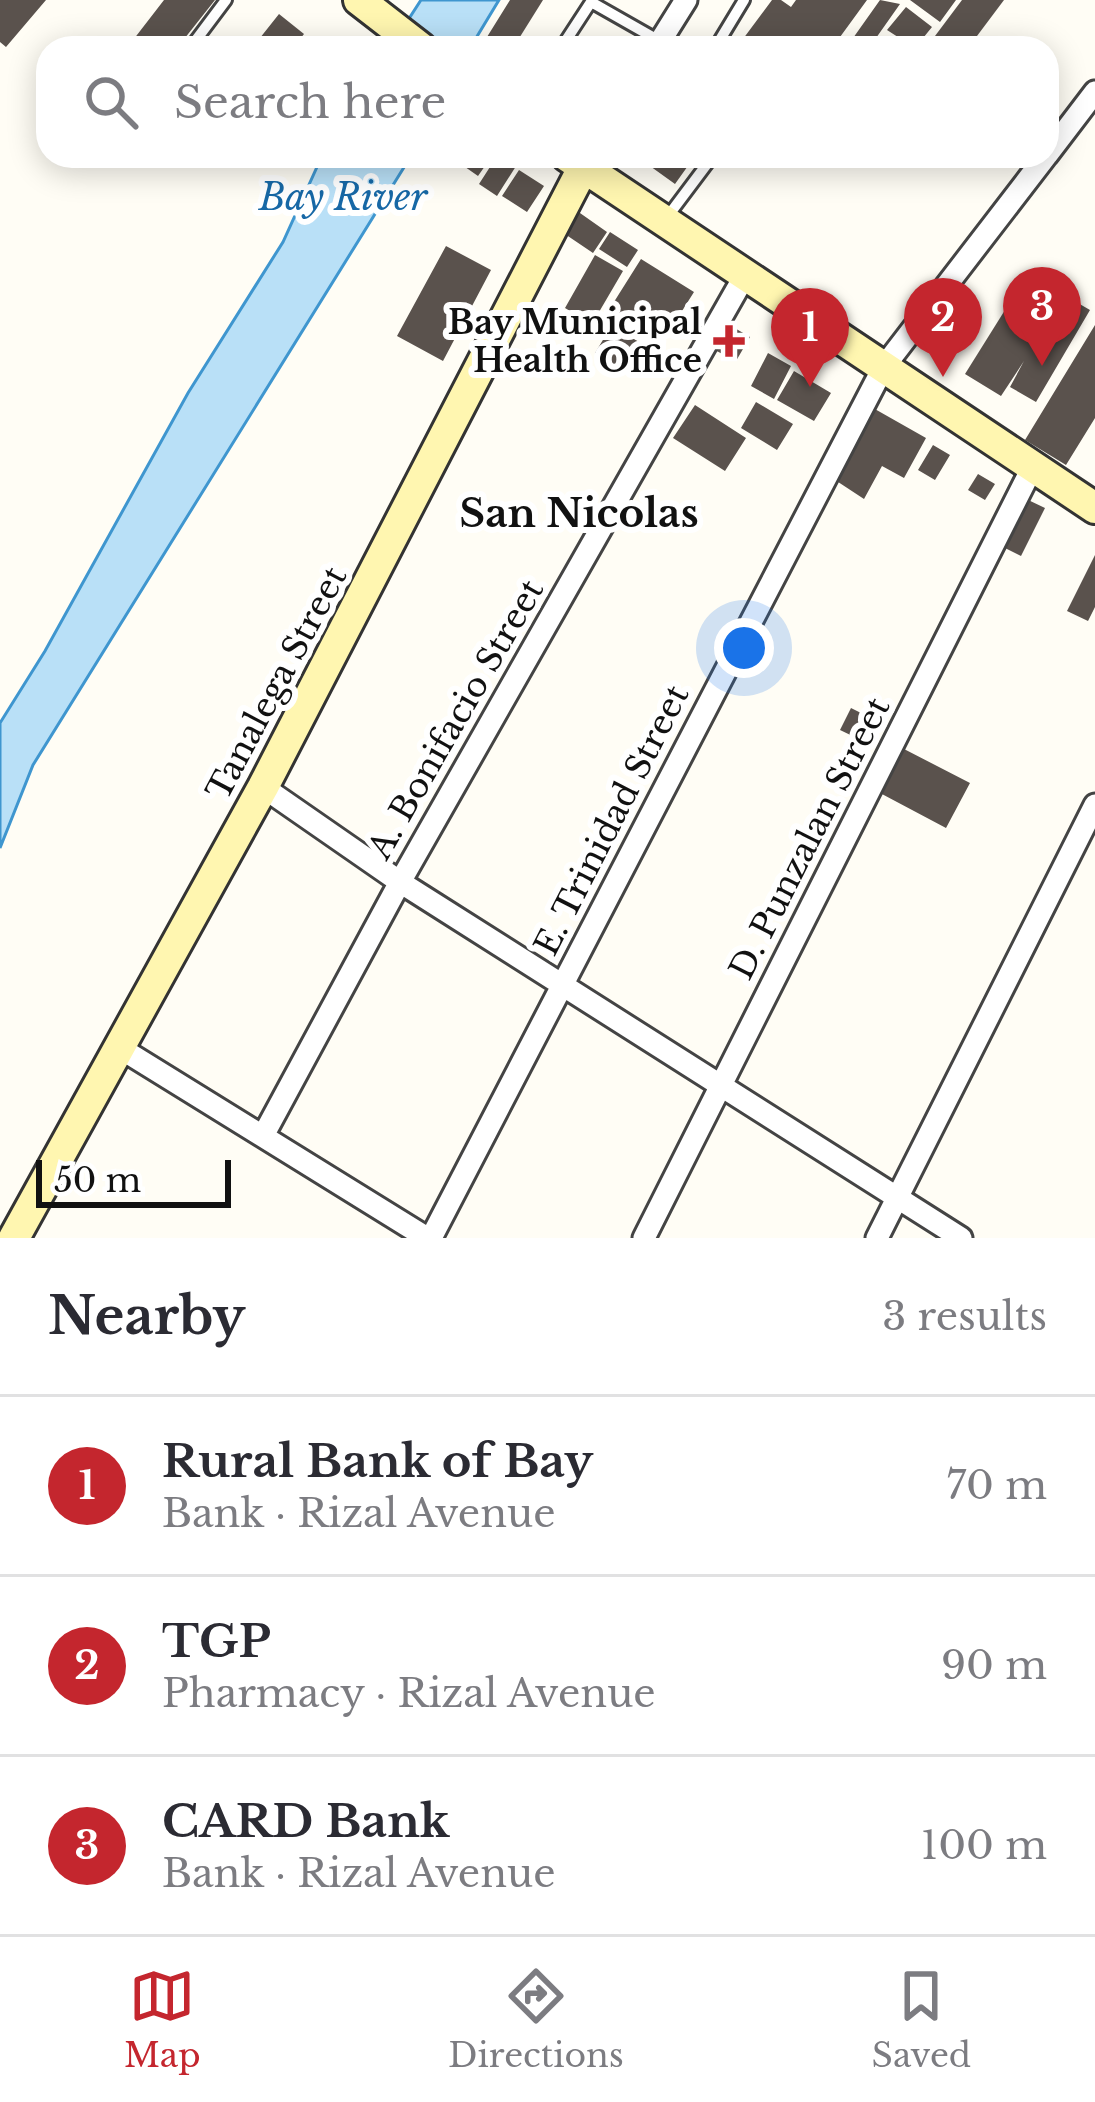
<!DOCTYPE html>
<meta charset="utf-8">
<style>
:root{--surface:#fff;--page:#f7f7f7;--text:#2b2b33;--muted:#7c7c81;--line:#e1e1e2;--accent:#c4262e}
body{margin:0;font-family:"Libre Baskerville",serif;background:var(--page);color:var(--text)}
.scale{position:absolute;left:36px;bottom:30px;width:195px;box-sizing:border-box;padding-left:12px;border:6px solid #111;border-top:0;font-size:33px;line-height:42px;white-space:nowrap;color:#111;-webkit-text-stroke:9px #fff;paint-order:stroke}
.you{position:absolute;left:744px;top:648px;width:42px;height:42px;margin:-30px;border:9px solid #fff;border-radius:50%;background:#1a73e8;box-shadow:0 0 0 18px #1a73e833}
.badge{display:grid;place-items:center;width:78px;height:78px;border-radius:50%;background:var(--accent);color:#fff;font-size:39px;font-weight:700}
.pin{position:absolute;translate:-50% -99px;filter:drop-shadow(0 3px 6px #0008)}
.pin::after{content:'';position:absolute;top:63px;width:42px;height:36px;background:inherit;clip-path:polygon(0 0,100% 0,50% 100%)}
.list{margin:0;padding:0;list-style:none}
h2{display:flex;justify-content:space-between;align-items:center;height:156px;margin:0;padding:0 48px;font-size:51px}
h2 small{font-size:39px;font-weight:400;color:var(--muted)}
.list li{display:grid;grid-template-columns:78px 1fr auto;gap:36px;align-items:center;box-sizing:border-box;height:180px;padding:0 48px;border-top:3px solid var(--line)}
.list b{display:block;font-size:45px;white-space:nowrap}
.list p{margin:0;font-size:39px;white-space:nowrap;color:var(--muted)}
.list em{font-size:39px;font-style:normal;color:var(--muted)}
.icon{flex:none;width:66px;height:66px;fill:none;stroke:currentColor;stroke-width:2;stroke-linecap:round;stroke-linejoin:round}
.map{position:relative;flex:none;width:1095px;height:1238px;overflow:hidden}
.search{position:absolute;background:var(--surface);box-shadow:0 6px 30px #0003;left:36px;right:36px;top:36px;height:132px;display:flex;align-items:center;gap:30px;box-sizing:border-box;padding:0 42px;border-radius:36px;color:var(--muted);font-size:45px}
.sheet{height:696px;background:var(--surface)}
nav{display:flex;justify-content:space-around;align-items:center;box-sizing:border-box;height:168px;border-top:3px solid var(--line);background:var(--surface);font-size:33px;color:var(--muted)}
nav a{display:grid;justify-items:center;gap:6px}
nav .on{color:var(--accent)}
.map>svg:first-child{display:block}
</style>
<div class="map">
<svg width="1095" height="1238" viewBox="0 0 1095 1238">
<rect width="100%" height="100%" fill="#fffdf5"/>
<path fill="#b9e0f7" stroke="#3f96cf" stroke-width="3" d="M421,0H499L470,48H390Z
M322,156H411L33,765L0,848V723L45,651L188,393L283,242Z"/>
<path fill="#5a524d" d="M0,0H46L6,47L0,42Z
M164,0H215L177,48H134L130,44Z
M510,0H543L513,48H505L487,37Z
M772,0H781L791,7L796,0H867L832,48H747L740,43Z
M880,0L900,4L869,48H846Z
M910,0H956L940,22Z
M962,0H1004L968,48H926Z
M906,7L932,27L915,48L887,30Z
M279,14L304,34L293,48H252Z
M462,156H492L478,176L458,162Z
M497,156H508L518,163L497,196L479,184Z
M636,156H695L675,184Z
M519,170L544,186L527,212L502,196Z
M570,206L607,232L593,253L556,228Z
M610,232L638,250L627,267L599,249Z
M446,246L491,270L443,361L397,336Z
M595,255L623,271L592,324L565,308Z
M641,259L694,292L660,346L607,313Z
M1015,294L1052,316L1064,295L1090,310L1036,402L1010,387L1024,361L1001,396L965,374Z
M721,320L750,337L736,361L707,346Z
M612,325L650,349L634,376L595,353Z
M1095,325V418L1066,465L1025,440Z
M768,353L791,366L774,399L751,386Z
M794,371L831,393L814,421L777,400Z
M756,402L793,424L777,450L741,428Z
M866,404L926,438L904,478L882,466L864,499L829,476Z
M695,405L746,438L725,471L673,438Z
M933,445L950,455L935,480L918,470Z
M978,474L995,484L985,500L968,490Z
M1024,498L1045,508L1021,556L1001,546Z
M1095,555V607L1088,621L1067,611Z
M851,708L873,719L863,741L840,730Z
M904,749L970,783L946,828L880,793Z"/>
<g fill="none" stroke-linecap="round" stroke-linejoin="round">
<defs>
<path id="lane" d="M190,48L226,0
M561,48L591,2L672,48
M715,48L744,0
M668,216L713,156"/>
<path id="street" d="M656,48L686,0
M1047,155L1095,92
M263,787L400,882L961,1238
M120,1048L427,1238
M264,1134L400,882L744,277
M431,1238L883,368L1046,156
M644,1238L1032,468
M877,1238L1095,805"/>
<path id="secondary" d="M359,0L421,48
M567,156L1095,508
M14,1238L263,787L583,168"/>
</defs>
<use href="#lane" stroke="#444" stroke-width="16"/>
<use href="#street" stroke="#444" stroke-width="27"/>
<use href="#secondary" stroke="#333" stroke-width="36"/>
<use href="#lane" stroke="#fff" stroke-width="10"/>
<use href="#street" stroke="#fff" stroke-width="21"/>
<use href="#secondary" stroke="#fff6b0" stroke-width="30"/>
</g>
<path fill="#c4262e" stroke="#fff" stroke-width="4.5" d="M723 323h12v12h12v12h-12v12h-12v-12h-12v-12h12z"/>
<g text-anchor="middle" stroke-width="12" stroke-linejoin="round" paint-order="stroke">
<g font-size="33" font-weight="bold" fill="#111" stroke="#fff" text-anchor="end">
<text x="702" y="334">Bay Municipal<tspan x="702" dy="38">Health Office</tspan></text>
</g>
<g font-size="33" fill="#111" stroke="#fff">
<text transform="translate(276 683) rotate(-62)" y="12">Tanalega Street</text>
<text transform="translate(455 719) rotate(-60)" y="12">A. Bonifacio Street</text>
<text transform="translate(611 820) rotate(-63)" y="12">E. Trinidad Street</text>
<text transform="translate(809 838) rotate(-63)" y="12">D. Punzalan Street</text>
</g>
<g font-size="36" font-style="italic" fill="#1768a6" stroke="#fff">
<text x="343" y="210">Bay River</text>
</g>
<g font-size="39" font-weight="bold" fill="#111" stroke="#fff">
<text x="579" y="527">San Nicolas</text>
</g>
</g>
</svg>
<div class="scale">50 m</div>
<div class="you"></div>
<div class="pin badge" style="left:810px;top:387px">1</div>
<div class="pin badge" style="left:943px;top:377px">2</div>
<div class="pin badge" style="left:1042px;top:366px">3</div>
<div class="search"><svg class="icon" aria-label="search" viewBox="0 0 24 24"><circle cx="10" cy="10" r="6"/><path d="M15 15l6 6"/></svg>Search here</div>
</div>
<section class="sheet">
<h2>Nearby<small>3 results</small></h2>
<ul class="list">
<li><span class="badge">1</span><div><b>Rural Bank of Bay</b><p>Bank · Rizal Avenue</p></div><em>70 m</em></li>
<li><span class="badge">2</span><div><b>TGP</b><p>Pharmacy · Rizal Avenue</p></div><em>90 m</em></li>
<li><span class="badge">3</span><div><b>CARD Bank</b><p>Bank · Rizal Avenue</p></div><em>100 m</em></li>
</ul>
</section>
<nav>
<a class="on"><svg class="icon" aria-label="map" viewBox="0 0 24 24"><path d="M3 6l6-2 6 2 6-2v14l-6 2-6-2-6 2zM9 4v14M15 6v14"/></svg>Map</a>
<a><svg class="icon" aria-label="directions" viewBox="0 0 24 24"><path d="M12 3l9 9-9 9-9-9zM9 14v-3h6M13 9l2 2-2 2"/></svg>Directions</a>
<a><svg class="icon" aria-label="saved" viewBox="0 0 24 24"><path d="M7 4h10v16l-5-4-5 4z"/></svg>Saved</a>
</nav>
